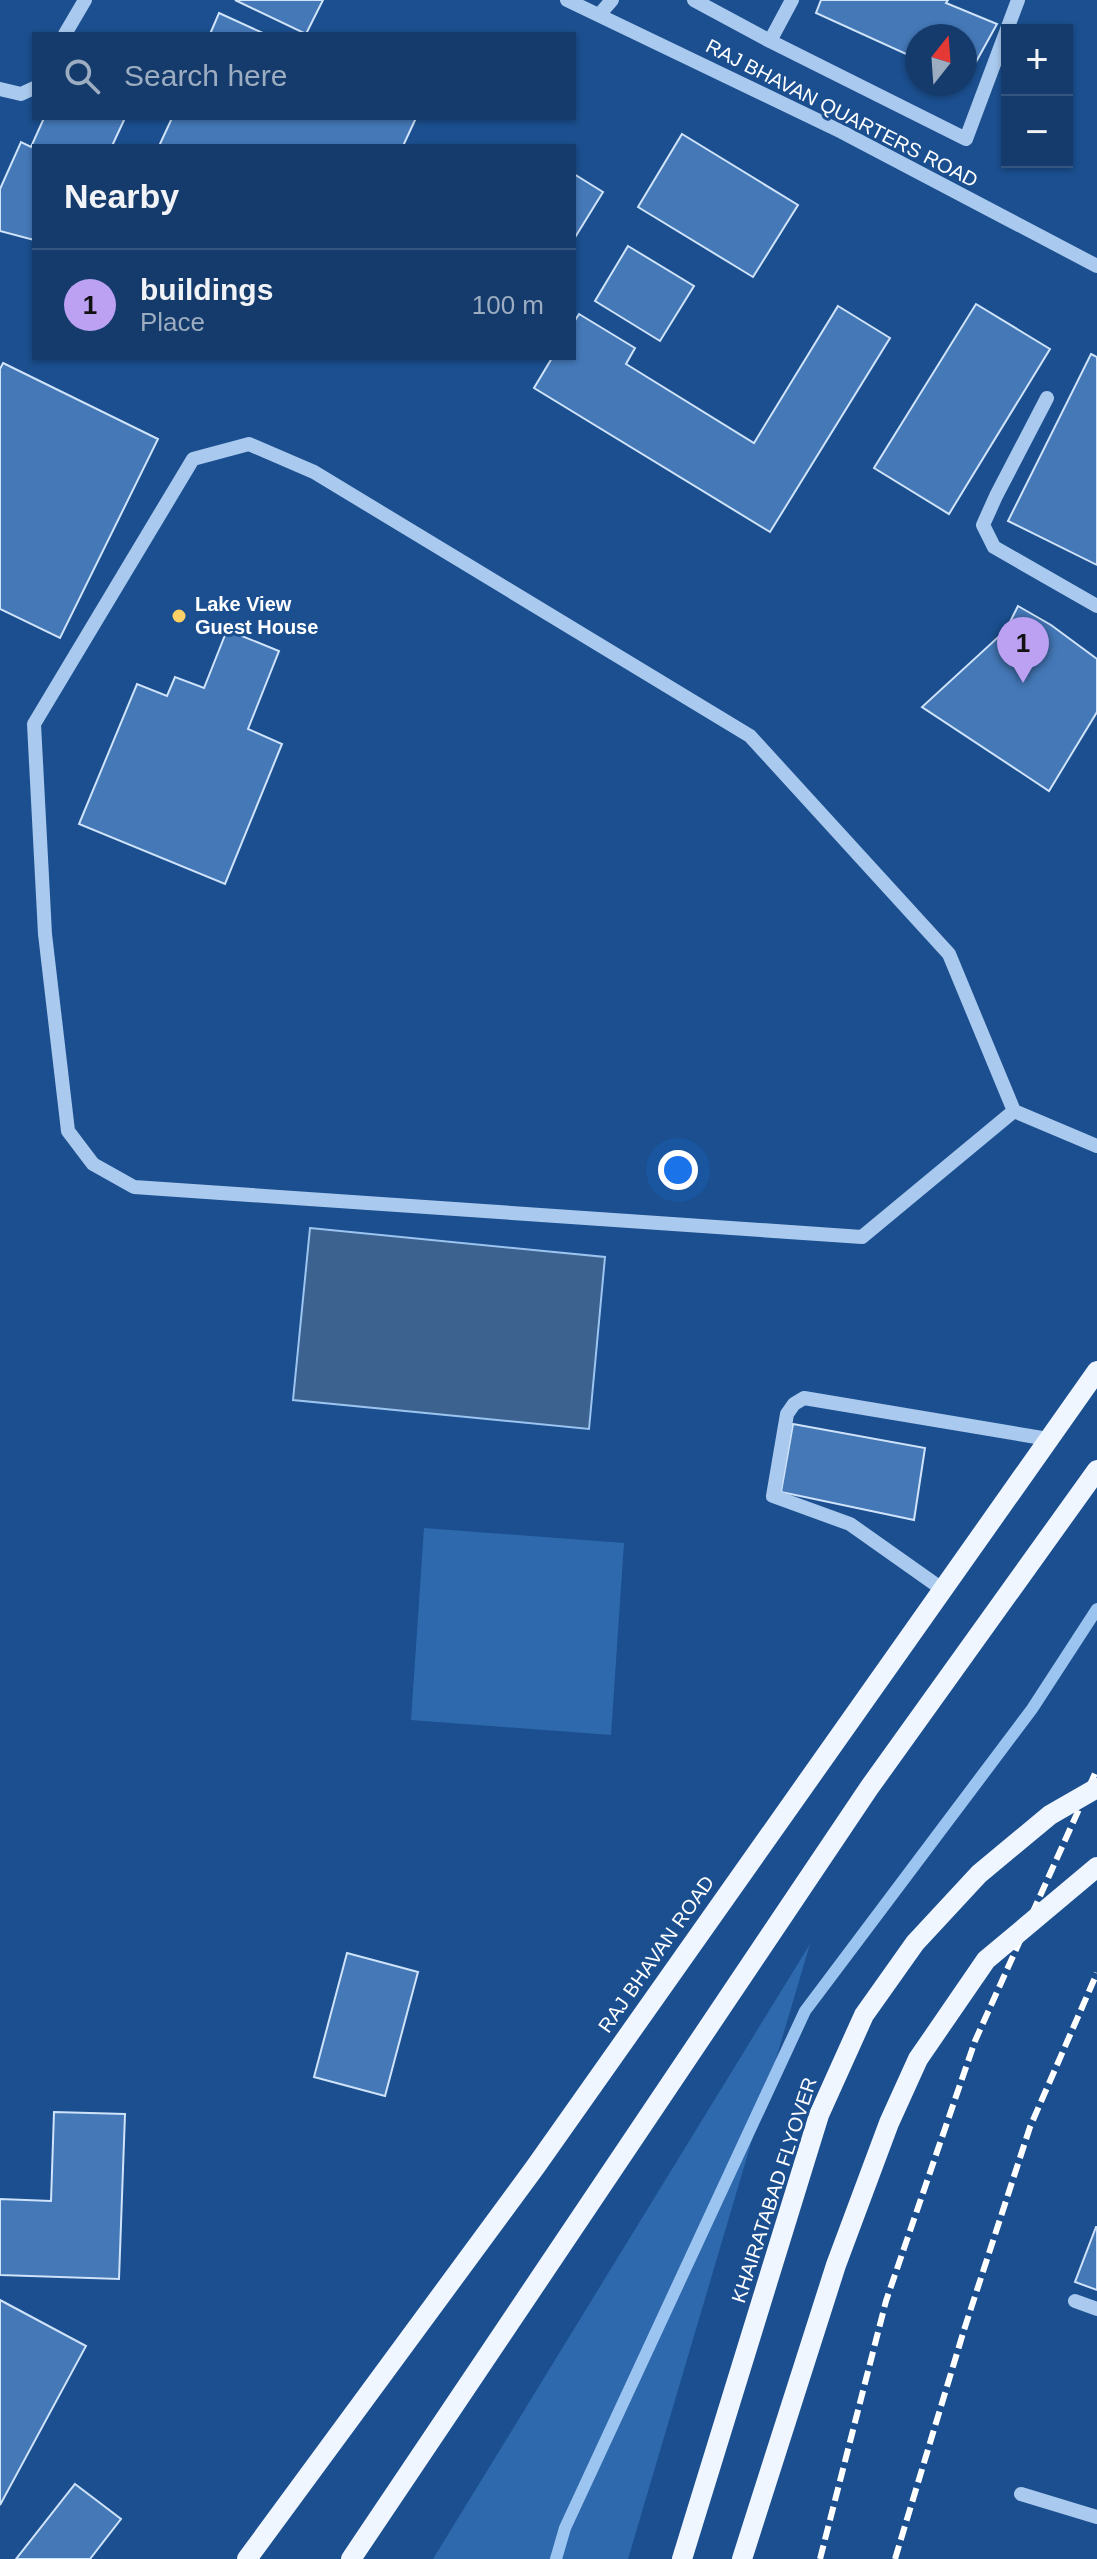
<!DOCTYPE html>
<meta charset="utf-8">
<style>
:root{--surface:#143b6b;--page:#214673;--text:#f1f3f6;--muted:#9dadc1;--line:#33557e;--accent:#bca0f2}
body{margin:0;font-family:Helvetica,sans-serif;background:var(--page);color:var(--text)}
.controls{position:absolute;right:24px;top:24px;display:grid;overflow:hidden;border-radius:0px;box-shadow:0 2px 6px #0004}
.controls button{width:72px;height:72px;display:grid;place-items:center;padding:0;border:0;border-bottom:2px solid var(--line);background:var(--surface);color:var(--text);font:40px sans-serif}
.compass{position:absolute;left:905px;top:24px;width:72px;height:72px;border-radius:50%;background:var(--surface);box-shadow:0 2px 6px #0004;rotate:17deg}
.you{position:absolute;left:678px;top:1170px;width:28px;height:28px;margin:-20px;border:6px solid #fff;border-radius:50%;background:#1a73e8;box-shadow:0 0 0 12px #1a73e833}
.badge{display:grid;place-items:center;width:52px;height:52px;border-radius:50%;background:var(--accent);color:#111;font-size:26px;font-weight:700}
.pin{position:absolute;translate:-50% -66px;filter:drop-shadow(0 2px 4px #0008)}
.pin::after{content:'';position:absolute;top:42px;width:28px;height:24px;background:inherit;clip-path:polygon(0 0,100% 0,50% 100%)}
.list{margin:0;padding:0;list-style:none}
h2{display:flex;justify-content:space-between;align-items:center;height:104px;margin:0;padding:0 32px;font-size:34px}
h2 small{font-size:26px;font-weight:400;color:var(--muted)}
.list li{display:grid;grid-template-columns:52px 1fr auto;gap:24px;align-items:center;box-sizing:border-box;height:112px;padding:0 32px;border-top:2px solid var(--line)}
.list b{display:block;font-size:30px;white-space:nowrap}
.list p{margin:0;font-size:26px;white-space:nowrap;color:var(--muted)}
.list em{font-size:26px;font-style:normal;color:var(--muted)}
.icon{flex:none;width:44px;height:44px;fill:none;stroke:currentColor;stroke-width:2;stroke-linecap:round;stroke-linejoin:round}
.map{position:relative;flex:none;width:1097px;height:2559px;overflow:hidden}
.search{position:absolute;background:var(--surface);box-shadow:0 2px 6px #0004;left:32px;top:32px;width:544px;height:88px;display:flex;align-items:center;gap:20px;box-sizing:border-box;padding:0 28px;border-radius:0px;color:var(--muted);font-size:30px}
.panel{position:absolute;background:var(--surface);box-shadow:0 2px 6px #0004;left:32px;top:144px;width:544px;height:216px;border-radius:0px}
.map>svg:first-child{display:block}
</style>
<div class="map">
<svg width="1097" height="2559" viewBox="0 0 1097 2559">
<rect width="100%" height="100%" fill="#1b4f8f"/>
<path fill="#2e69ad" d="M424,1528L624,1543L611,1735L411,1720Z
M810,1944L628,2559H433Z"/>
<path fill="#3c6290" stroke="#9cc4f0" stroke-width="2" d="M310,1228L605,1257L589,1429L293,1400Z"/>
<g fill="none" stroke-linecap="round" stroke-linejoin="round">
<path stroke="#9cc4f0" stroke-width="12" d="M556,2559L565,2528L805,2011L1032,1709L1097,1609"/>
</g>
<path fill="#4478b7" stroke="#cfe3fa" stroke-width="2" d="M235,0H323L306,34Z
M821,0H948L946,3L997,24L966,80L965,36H917V59L816,13Z
M219,13L265,34H210Z
M44,118H125L112,146H34V240L0,231V189L21,142L31,147Z
M172,118H416L403,146H159Z
M682,134L798,205L753,277L638,207Z
M574,174L603,192L574,239Z
M628,246L694,286L660,341L595,301Z
M976,304L1050,349L949,514L874,468Z
M838,306L890,338L770,532L534,388L552,358H574V322L579,314L635,348L626,364L754,443Z
M1091,354L1097,357V565L1008,521Z
M3,363L158,439L60,638L0,609V369Z
M1018,606L1051,625L1097,659V712L1049,791L922,707L1006,630Z
M227,630L279,651L248,729L282,744L225,884L79,824L137,684L167,696L175,677L204,688Z
M793,1424L925,1448L914,1520L781,1492Z
M347,1953L418,1972L385,2096L314,2077Z
M54,2112L125,2114L119,2279L0,2275V2199L51,2201Z
M1096,2227H1097V2290L1075,2282Z
M0,2300L86,2346L0,2505Z
M75,2484L121,2519L90,2559H16Z"/>
<g fill="none" stroke-linecap="round" stroke-linejoin="round">
<path stroke="#a9c9ee" stroke-width="14" d="M567,0L842,132L1097,266
M694,0L770,41
M792,0L770,41L966,139L1018,0
M599,15L612,0
M65,34L85,0
M0,89L21,94L34,88
M1047,398L996,496L983,525L994,547L1097,606
M1014,1111L862,1237L134,1187L93,1164L68,1131L45,934L34,724L193,459L249,444L314,472L750,736L949,954L1014,1111L1097,1146
M942,1589L850,1524L773,1496L787,1414L794,1404L804,1398L1048,1439
M1075,2301L1097,2309
M1021,2494L1097,2517"/>
<path stroke="#f0f6ff" stroke-width="20" d="M247,2559L536,2166L1097,1371
M351,2559L869,1788L1097,1470"/>
<path stroke="#fff" stroke-width="6" stroke-dasharray="14 6" stroke-linecap="butt" d="M820,2559L886,2301L975,2041L1097,1769
M895,2559L964,2330L1030,2127L1097,1973"/>
<path stroke="#f0f6ff" stroke-width="20" d="M682,2559L819,2115L864,2015L915,1943L979,1874L1050,1815L1097,1788
M742,2559L836,2265L889,2123L918,2059L986,1960L1097,1867"/>
</g>
<circle fill="#ffd166" stroke="#1b4f8f" stroke-width="3" cx="179" cy="616" r="8"/>
<g text-anchor="middle" stroke-width="6" stroke-linejoin="round" paint-order="stroke">
<g font-size="20" fill="#fff" stroke="#1b4f8f">
<text transform="translate(842 113) rotate(27)" y="7">RAJ BHAVAN QUARTERS ROAD</text>
<text transform="translate(656 1954) rotate(-55)" y="7">RAJ BHAVAN ROAD</text>
<text transform="translate(774 2190) rotate(-72)" y="7">KHAIRATABAD FLYOVER</text>
</g>
<g font-size="20" font-weight="bold" fill="#fff" stroke="#1b4f8f" text-anchor="start">
<text x="195" y="611">Lake View<tspan x="195" dy="23">Guest House</tspan></text>
</g>
</g>
</svg>
<div class="controls">
<button>+</button>
<button>−</button>
</div>
<svg class="compass" viewBox="-18 -18 36 36"><path d="M0-13l5 13h-10z" fill="#e53935"/><path d="M0 13l5-13h-10z" fill="#9dadc1"/></svg>
<div class="you"></div>
<div class="pin badge" style="left:1023px;top:683px">1</div>
<div class="search"><svg class="icon" aria-label="search" viewBox="0 0 24 24"><circle cx="10" cy="10" r="6"/><path d="M15 15l6 6"/></svg>Search here</div>
<section class="panel">
<h2>Nearby<small></small></h2>
<ul class="list">
<li><span class="badge">1</span><div><b>buildings</b><p>Place</p></div><em>100 m</em></li>
</ul>
</section>
</div>
